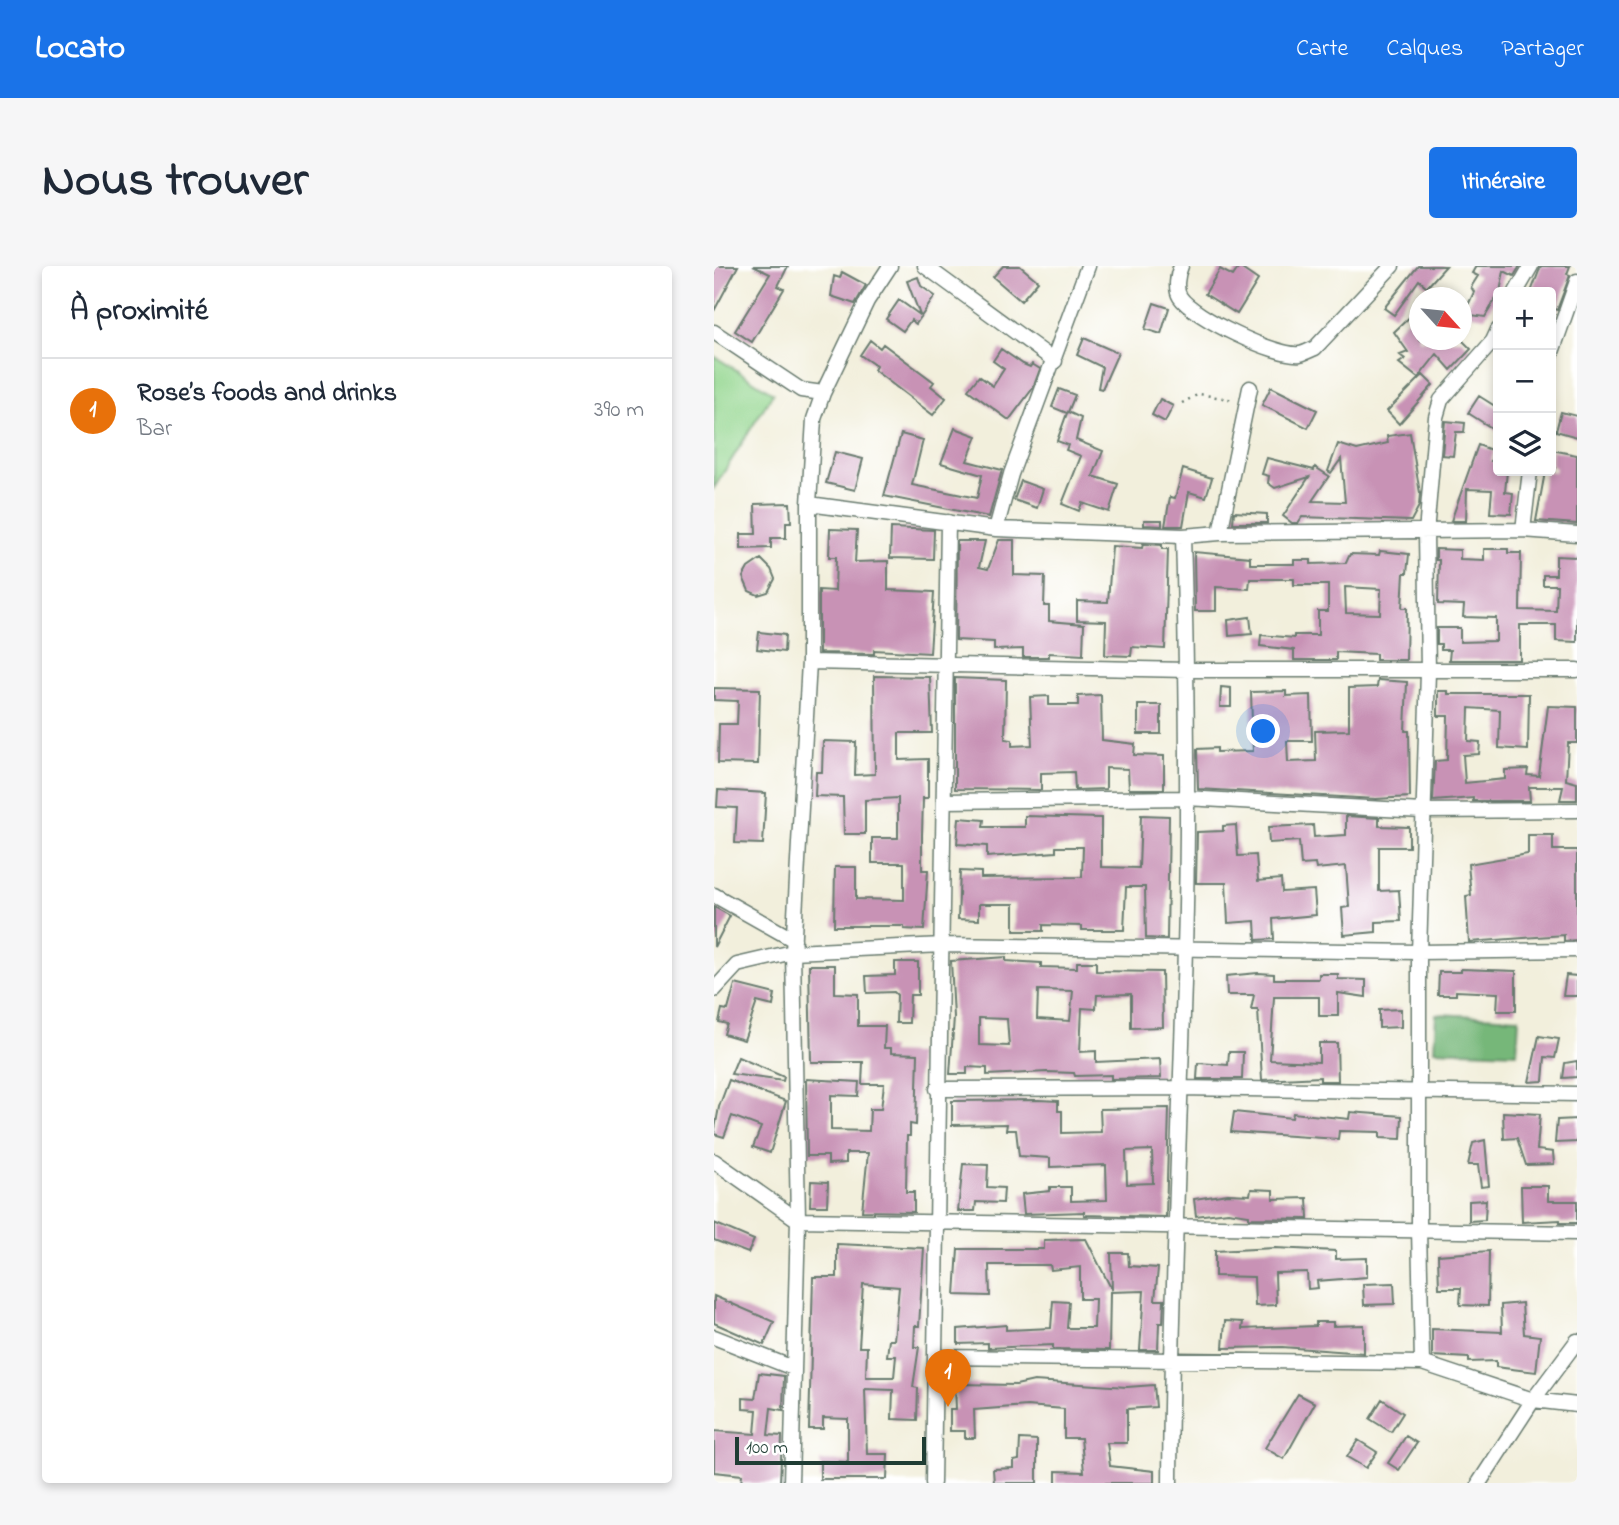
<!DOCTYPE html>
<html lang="fr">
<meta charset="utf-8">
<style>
:root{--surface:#fff;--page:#f6f6f7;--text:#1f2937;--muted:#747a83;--line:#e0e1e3;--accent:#1a73e8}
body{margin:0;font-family:"Indie Flower",sans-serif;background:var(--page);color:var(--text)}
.controls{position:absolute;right:21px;top:21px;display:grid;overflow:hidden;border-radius:7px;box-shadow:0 4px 10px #0003}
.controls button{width:63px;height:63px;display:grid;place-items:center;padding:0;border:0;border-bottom:2px solid var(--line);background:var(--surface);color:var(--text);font:35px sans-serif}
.compass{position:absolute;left:695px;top:21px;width:63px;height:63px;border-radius:50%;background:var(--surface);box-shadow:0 4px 10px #0003;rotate:117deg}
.scale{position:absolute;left:21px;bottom:18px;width:191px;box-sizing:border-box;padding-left:7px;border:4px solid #1f3d34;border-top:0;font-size:19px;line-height:24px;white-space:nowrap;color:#1f3d34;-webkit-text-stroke:5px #fff;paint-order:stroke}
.you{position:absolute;left:550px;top:466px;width:24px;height:24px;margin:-18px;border:5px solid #fff;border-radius:50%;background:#1a73e8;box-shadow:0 0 0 10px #1a73e833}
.badge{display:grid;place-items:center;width:46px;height:46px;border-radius:50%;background:var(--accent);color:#fff;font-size:23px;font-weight:700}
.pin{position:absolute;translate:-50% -58px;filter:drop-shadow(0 2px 4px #0008)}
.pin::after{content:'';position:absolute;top:37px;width:24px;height:21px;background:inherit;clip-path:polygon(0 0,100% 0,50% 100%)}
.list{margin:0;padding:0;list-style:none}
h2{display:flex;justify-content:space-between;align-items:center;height:91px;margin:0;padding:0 28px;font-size:30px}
h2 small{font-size:23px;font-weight:400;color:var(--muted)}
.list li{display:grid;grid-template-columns:46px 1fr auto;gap:21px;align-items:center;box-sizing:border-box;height:105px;padding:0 28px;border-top:2px solid var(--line)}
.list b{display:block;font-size:26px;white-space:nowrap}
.list p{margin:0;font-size:23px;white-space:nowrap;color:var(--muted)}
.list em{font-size:23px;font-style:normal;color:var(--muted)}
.icon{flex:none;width:38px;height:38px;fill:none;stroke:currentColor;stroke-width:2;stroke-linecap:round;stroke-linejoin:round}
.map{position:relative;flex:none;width:863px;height:1217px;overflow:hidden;border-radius:7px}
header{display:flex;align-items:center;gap:42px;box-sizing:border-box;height:98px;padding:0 35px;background:var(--accent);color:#fff}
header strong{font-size:33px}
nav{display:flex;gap:38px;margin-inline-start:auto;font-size:24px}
.intro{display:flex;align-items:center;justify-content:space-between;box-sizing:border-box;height:168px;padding:0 42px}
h1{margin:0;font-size:49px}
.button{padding:18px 32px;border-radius:7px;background:var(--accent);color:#fff;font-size:24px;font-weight:700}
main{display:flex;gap:42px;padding:0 42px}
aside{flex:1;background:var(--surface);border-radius:7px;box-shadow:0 4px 10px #0003}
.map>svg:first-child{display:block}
</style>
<header>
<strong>Locato</strong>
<nav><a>Carte</a><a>Calques</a><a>Partager</a></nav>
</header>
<div class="intro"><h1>Nous trouver</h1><a class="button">Itinéraire</a></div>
<main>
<aside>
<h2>À proximité<small></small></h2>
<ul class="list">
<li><span class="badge" style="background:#e8710a">1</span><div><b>Rose’s foods and drinks</b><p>Bar</p></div><em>390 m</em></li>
</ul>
</aside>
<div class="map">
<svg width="863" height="1217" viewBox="0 0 863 1217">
<rect width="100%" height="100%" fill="#fff"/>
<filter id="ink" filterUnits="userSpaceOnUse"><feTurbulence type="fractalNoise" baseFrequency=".0143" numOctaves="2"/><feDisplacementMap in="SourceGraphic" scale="14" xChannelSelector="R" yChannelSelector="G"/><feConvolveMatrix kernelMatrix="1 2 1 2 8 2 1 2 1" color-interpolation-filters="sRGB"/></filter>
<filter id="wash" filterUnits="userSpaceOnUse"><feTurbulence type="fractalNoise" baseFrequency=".00686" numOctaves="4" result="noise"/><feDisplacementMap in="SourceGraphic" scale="28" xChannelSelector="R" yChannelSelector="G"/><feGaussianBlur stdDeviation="1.57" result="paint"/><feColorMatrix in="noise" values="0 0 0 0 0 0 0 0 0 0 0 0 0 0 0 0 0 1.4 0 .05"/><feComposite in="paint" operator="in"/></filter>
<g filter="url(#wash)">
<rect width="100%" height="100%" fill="#f2efdc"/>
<path fill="#93d68e" stroke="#598a61" stroke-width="2" d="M0,90L59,127L0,222Z"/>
<path fill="#76b779" stroke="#4a7a56" stroke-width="2" d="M722,748L805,752L803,787L720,784Z"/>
<g id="blocks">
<path fill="#c892b5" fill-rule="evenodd" d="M0,0H24L0,45Z
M39,0H74L64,20L70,23L38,76L21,65L56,8Z
M289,0H306L324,15L307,35L279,11Z
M704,0H732L713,21L705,14L680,49L670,42Z
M762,0H806L800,10L790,5L786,26L771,51L750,48L760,26L757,21L764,10L758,7Z
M827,0H856L853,8L856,9L843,44L837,42V26H817Z
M525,1L544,14L523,48L491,28L506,3L519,10Z
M128,6L152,19L141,38L117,30L120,10L126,12Z
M204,11L207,20L221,30L202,58L197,54L189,65L172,53L185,34L206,49L193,15Z
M440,37L455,42L447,68L431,63Z
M705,42V74H748L757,83L737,104L723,88L704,112L685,97L691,93L686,89L694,86L680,66Z
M370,72L404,87L388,123L384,122L388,101L363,89Z
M156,74L166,82L169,78L220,116L217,120L232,132L219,149L160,104L162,100L146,89Z
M287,83L309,98L316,101L318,98L326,103L319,122L295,154L254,124L265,110L279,120L290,103L279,95Z
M709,109L719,119L685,158L673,145Z
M557,121L603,144L594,162L548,139Z
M345,123L361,129L354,146L367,152L362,174L389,185L379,210L404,218L395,246L368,237L365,245L348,238L367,190L352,184L354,179L343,175L353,147L338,141Z
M765,130L784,142V166L754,147Z
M446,133L459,140L451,156L438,149Z
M847,146L863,150V171L842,165Z
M731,155L751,157L750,166H742L739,190L728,189Z
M241,162L263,170L253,195L288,204L275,251L170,230L187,168L209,174L198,219L263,232L268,209L227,197Z
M696,167L706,227L705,240L697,255L588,251L584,257H578L569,250L595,211L561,222L554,217L555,210L548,208L553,192L600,204L601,201L615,210L598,235L631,236L627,193L617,207L614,205L624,178L643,184L674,177L673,170Z
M764,179L780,185L777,195L784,196V205H793L791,226L799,227L797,248L776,247L778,224L753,223L752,255H737Z
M838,184L863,189V258L822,255L831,206H840L842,202L837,199Z
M121,186L149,193L141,224L112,217Z
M469,203L498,212L492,231L475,226L469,260H451L456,231L461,232Z
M307,215L329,223L323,242L300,234Z
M76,237L77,256H72V272H57V282L27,283V268H42L41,238Z
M520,246L553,248V257H519Z
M430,254H448V260L430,259Z
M177,262L220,264L219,293L176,292Z
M116,263L143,264L141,296L174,295V324L220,326L216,387L160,384V388L105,387V324L121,325L122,291H115Z
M285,274H300V309L331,310L330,340H335V355L370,358L369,389L335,387V391H309V383L280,384V376L242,374L243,275H271L265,301L274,303Z
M429,278L448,279V283H454L451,383L418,381L417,390L391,389L392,355L363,354V335L394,336L398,280L428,282Z
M722,283L746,284V293L770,294V283H794V287H807L806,344L842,345L843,319H829V309H842V290L863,291V376L842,375V359H806V394H735L736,384H727V378H723V362H746V376L782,375V352L749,351L750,339L724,338L725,294H722Z
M666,285L695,288L693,307H690L688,342H693L692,394H662V388L622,386V394H580V384L546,380L547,369L580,372V369H604V345H614V319H580V313H536L535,323L502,321V345H481L480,286L536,291V298H580V294H597V298L632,297L636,288L665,289ZM631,321L667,323L666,348L632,347Z
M47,293L57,303L61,313L54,326L44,329L35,325L29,311L34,302Z
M536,351L538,368L515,370L514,354Z
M45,366L71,369L70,386L43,383Z
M160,410L216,411L218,467H185V494L214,493V532H209L208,569V604H214L210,664L190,663V660H120L121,601H142V633L190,634V597H158V572H184V532L151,534V568H130L129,531L101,530L102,506H108L109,475L142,476L141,509L161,508Z
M241,412L292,414L291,473L298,474V480L318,479L316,431L335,430V439H364V430L387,429L388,474L421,478L420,489L450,490V523H415L414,503L392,502V523L361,524L360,506L327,507V524L241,523Z
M664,414L693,416L691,465H695L696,531L662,533L484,523L483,483L503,482V486L539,485L537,426L572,425V430L597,429L598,475H573L574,496L602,495L601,465L635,464V422L663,421Z
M507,421L517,422V441H506Z
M0,422L46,423L44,498L4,497L5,458H23L24,435L0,434Z
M724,425H734V428H815L814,484L785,482L786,444L755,442L754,475L766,476L765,488L749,489L751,517L791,513V504L814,503L813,509L825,510L834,440L863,441V477H854L852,514L863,517V534H846L849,521H815L816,535H759V532L719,535L721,495L733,494L734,450H724Z
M424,439H447V468H424Z
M4,524L52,527L49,578L21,577L23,542L3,541Z
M427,549L455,550L453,673L432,672L431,621H412L410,664H368V660L329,659V665H300V638H265V654L244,653L246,605L267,606V612L368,611L369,581H342V586L273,591V580L243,578L245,552L270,554L269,561H311V550L387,552V601L425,602Z
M632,550L665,552V560L695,561V581H665V625L685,624L687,655L662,656V666L630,669L628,642L635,641L632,600L602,603L601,598L587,599L585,575L555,577L554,561L599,559L600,571L632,569Z
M522,559L524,590L542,589L544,615L567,613L568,626L600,624L602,649L559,653L560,673L542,674L541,655L514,657L512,617H482L483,566L509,565V560Z
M814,569H839V584H863V674L850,675V669L755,676L752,630L757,629L754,598L814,588Z
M0,641L16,650L0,681Z
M292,691V695L327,697V701L363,702V696H382V705L448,706L449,761L417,762V728L383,729L382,743L368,742L366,786L382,785V796L446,793L447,812L397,813V809L361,810L360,807L333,806L273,809V802L253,801V808H236L240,751L237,695ZM324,724L359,725L356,755L323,753ZM265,752L293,753L295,780L265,779Z
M181,696H204V729H196L195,757H182L183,729L180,726L153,727L152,710L181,709Z
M95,699H121V727L144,728V760H171L170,782H177V787L204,788L202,859L196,858V870H193L192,926H200V946L148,945L154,887H132V897L114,898V890H93L92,813L145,816L144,830L117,829V864L155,865L156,843H167L170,818H148L149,796H97Z
M747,703L802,705V745H783L784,727L742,725V729H724L725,706H747Z
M544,707L560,708V713H605V708H624V713L652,714V731L624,727V750H605V731H560L556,794L605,796V777H623L624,815H606V811L548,814L544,744H537L540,729H513L512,710Z
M852,709L863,710V730H849Z
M21,718L61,728L59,740L43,736L30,774L10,768L13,758L5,756L8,743L14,744Z
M687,743V761L665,762V744Z
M825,770L845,773L841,792L831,791L829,815L815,816Z
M515,786H529L528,813H483L484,797L514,799Z
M24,791L70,811L69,815L17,808Z
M863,795V811L849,812L851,797Z
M15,814L72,835L56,887L39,881L47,861L18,850L10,871L0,868L5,841Z
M324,834L344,835V845H348V867L387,866L386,843L455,842L452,951L370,949V946L310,948L308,928L336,925V921H357V935L393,934L392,899L336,901V892L305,890L302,864H292L293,858L238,859V835ZM438,884L439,917L413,918L412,885Z
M520,846L578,852L579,847L635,853L636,846L688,850L687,873L666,872V866L625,865L624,873L517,866Z
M789,846L826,848L823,884L839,886L840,898L812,899L803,872L790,873Z
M863,853V876L841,877L843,854Z
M771,874L775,920L767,921L764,899H754L759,877Z
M249,898L274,899L273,921L290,922L289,937L262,936L261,945H244Z
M97,915L114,916L113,940H96Z
M807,920H834V935H863V957H846V954L808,956Z
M537,923L559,924V933L593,932L594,953L535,952V949L514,946L482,950L480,933L514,928L536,929Z
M772,934L771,954L755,955V935Z
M0,957L40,974L34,987L0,974Z
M372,973L398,1024L397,987H414L415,1000L444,1002L441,1034H450L449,1057H445L444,1084H426L430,1025L396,1026L395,1084L339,1083V1079L274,1082V1077L244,1078V1063L292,1059V1064L337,1062L339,1035L355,1036L353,1062H380L381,1033H366V1001L337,1004L336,999H275L276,1030L241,1029L244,983H330V974Z
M123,978L210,982L205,1060H201L200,1081H205L199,1121L204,1122L203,1154L178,1153L179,1124L151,1123L153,1188H174L173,1213H106V1195L134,1196V1153L109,1152V1163H95L99,1011H123ZM149,1018L185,1021L180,1074H175L173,1090H182L180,1111H152L153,1081H145Z
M561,982L622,985V993L653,992V1011L603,1015L604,1022L594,1023L593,1006L561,1007L562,1039L541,1040L540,1011L501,1010V985Z
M775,985L774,1040L746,1039L747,1022H725L724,989Z
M680,1017L681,1038L650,1039L649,1018Z
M0,1030L60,1056L50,1079L0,1057Z
M808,1037L810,1068L826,1070L822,1106L782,1101V1095L755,1096V1092L718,1090V1063L788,1066L787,1039Z
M511,1055L529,1056L528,1063L602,1060V1056H619V1060L650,1059V1087L568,1081L509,1082Z
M45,1107L70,1110L69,1144L57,1142L54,1169L68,1170L66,1217H27L28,1209L0,1206V1165L41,1168L43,1144L29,1143V1132L41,1133Z
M320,1115L413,1121L440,1119L442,1141L413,1143V1177H393L396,1200L440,1205V1217H342V1205L370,1206L367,1172H350V1143L313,1140L260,1144L261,1172H251V1165H236V1143H242L241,1118L302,1119Z
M584,1128L601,1137L570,1193L551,1182Z
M668,1133L689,1147L677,1166L656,1153Z
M692,1170L703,1177L685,1204L674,1197Z
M306,1173L323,1174V1217H280L279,1203L300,1202V1195L305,1194Z
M644,1174L663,1186L652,1202L633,1191Z"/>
</g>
</g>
<g filter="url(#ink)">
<use href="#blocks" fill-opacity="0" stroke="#697b6f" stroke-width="2"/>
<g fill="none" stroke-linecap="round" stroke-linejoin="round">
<defs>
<path id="minor" d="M211,0L341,95
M467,0C463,9 461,23 466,31C479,51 562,91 586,88C591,87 596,84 601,82L678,0
M802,26L817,0
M0,66L87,124L109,127
M837,89L863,15
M95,238L282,263L469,270L506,267L809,264L863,268
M282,263L297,208L374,0
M809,264L816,205
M506,267L536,122
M95,396L473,404H863
M231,535L472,532L708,545L863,544
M0,629L80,674
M0,724L23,699L79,686L229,679L705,686L863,684
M223,823L464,822L863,828
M0,895L84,954L863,967
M0,1071L79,1102
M222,1091L708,1097L819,1134L863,1139
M708,1097L705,963V686L714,406L712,267L722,151L727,134L779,75L784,64
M77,1217L84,954L79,686L95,396V238L100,153L109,127L153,35L176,0
M219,1217L234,256
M456,1217C457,1039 466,861 471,683C475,545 473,408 469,270
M765,1217L819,1134L863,1075"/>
</defs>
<use href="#minor" stroke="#697b6f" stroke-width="17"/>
<path stroke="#697b6f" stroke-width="2.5" stroke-dasharray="2 5" stroke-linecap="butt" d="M468,137L485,128L520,134"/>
<use href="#minor" stroke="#fff" stroke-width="14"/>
</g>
</g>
</svg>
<div class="controls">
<button>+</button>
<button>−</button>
<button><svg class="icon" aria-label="layers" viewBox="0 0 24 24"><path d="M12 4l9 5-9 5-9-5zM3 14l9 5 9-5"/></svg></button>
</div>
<svg class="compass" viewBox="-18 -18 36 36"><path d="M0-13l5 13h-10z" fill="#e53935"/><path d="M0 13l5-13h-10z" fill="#747a83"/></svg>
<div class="scale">100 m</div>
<div class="you"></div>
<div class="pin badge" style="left:234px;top:1141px;background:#e8710a">1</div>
</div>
</main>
